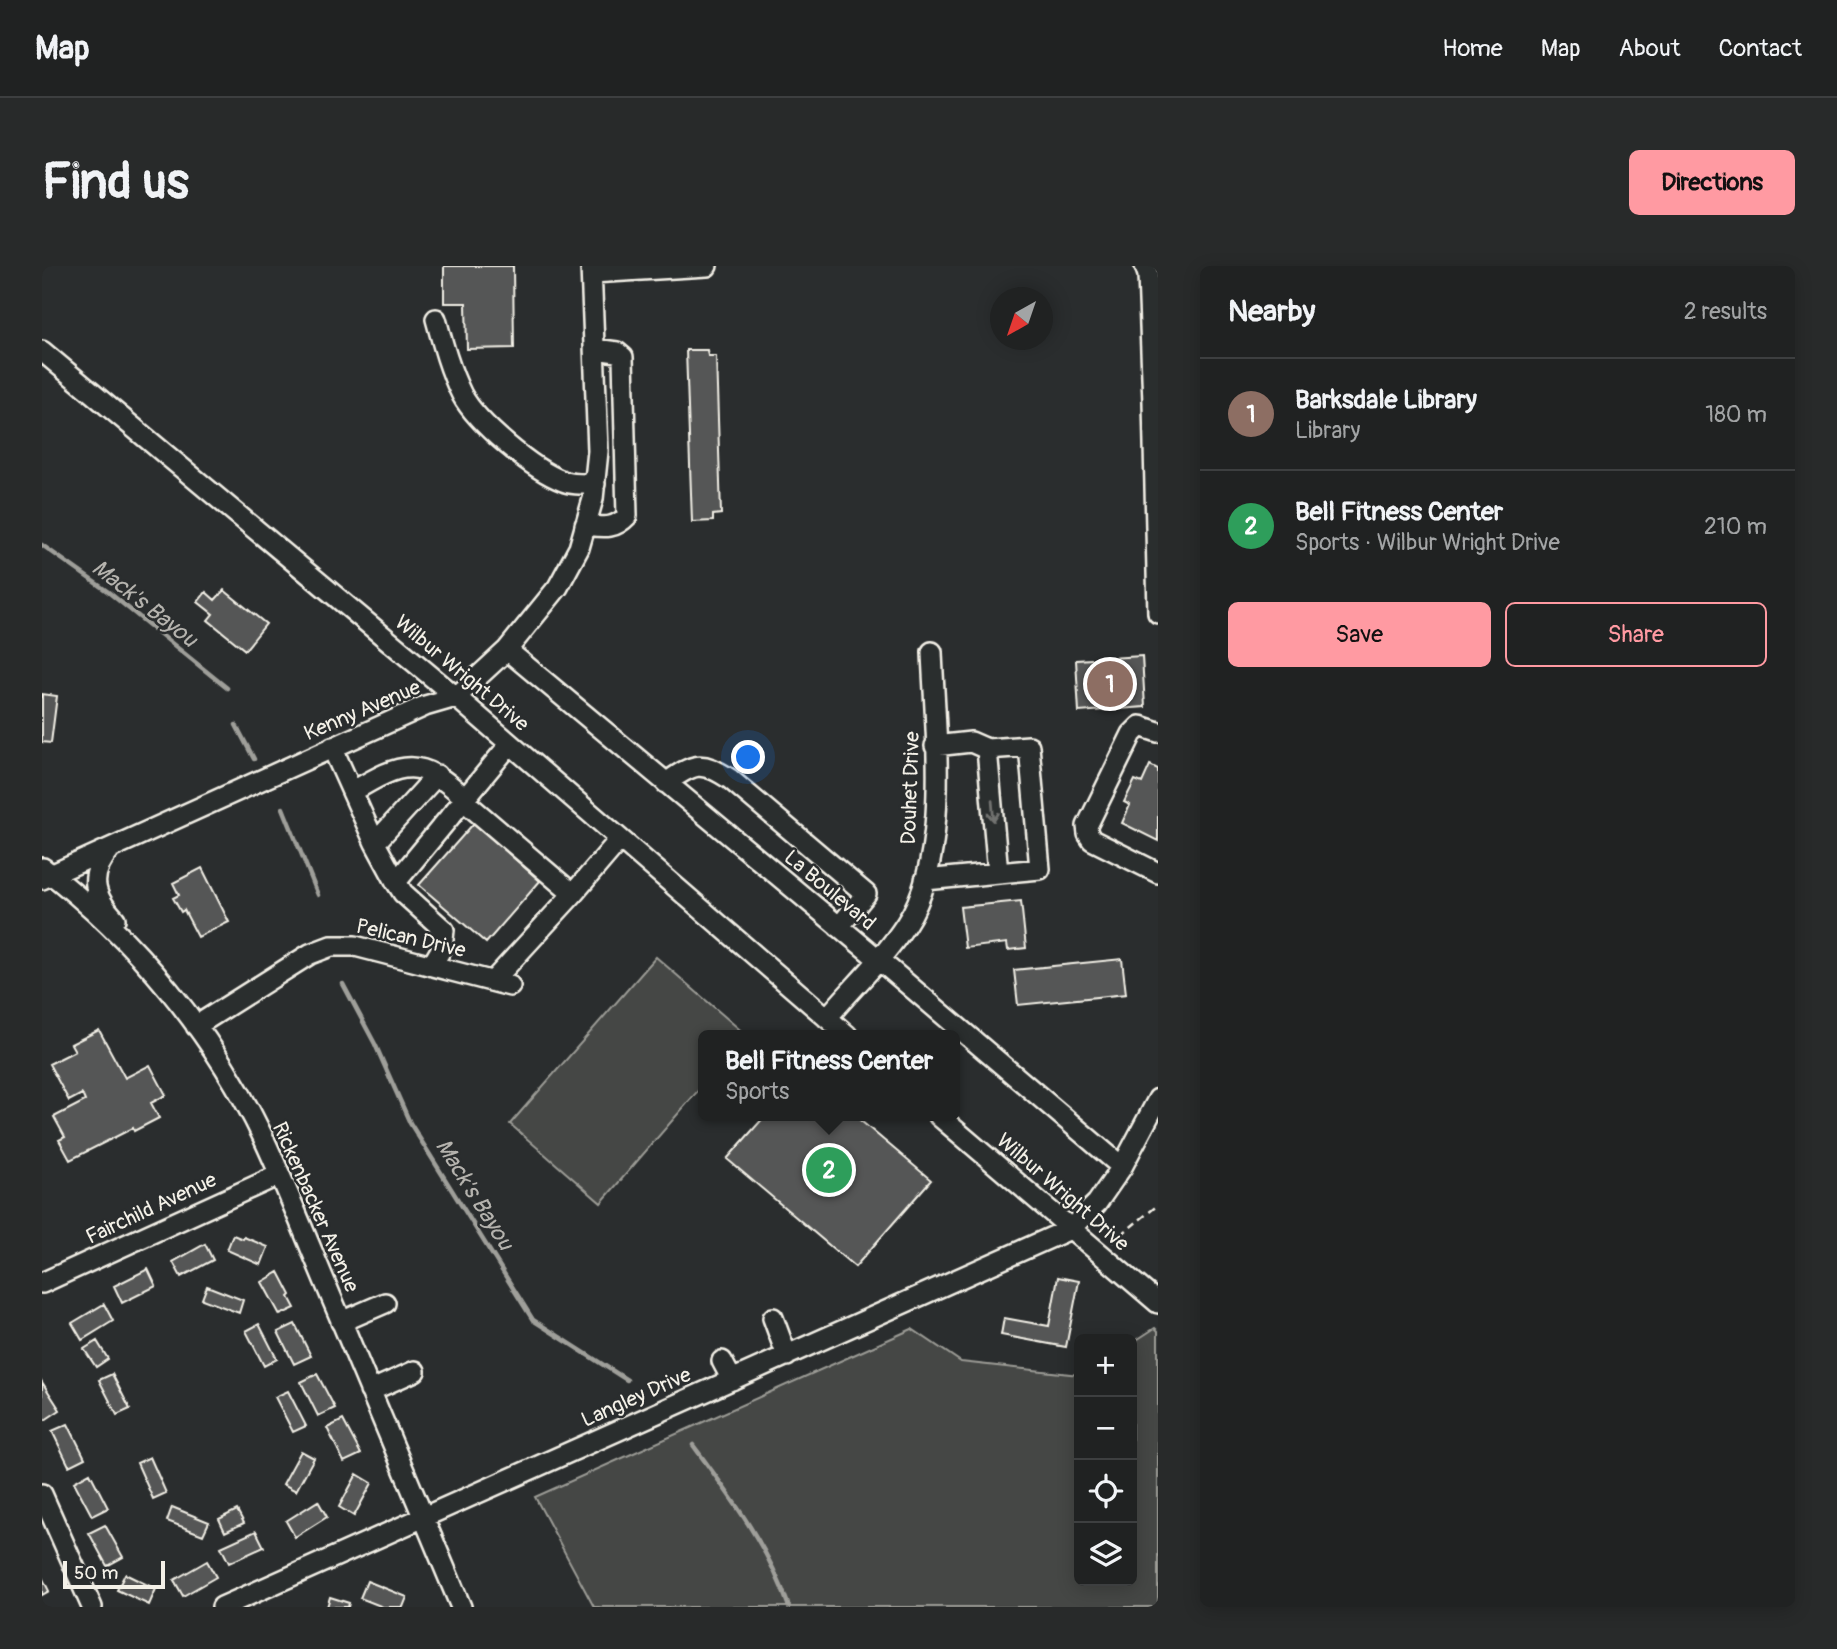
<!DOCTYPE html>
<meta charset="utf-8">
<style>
:root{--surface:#202222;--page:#282a2a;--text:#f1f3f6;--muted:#a2a4a5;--line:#3d3f40;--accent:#ff9aa2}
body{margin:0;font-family:Pangolin,sans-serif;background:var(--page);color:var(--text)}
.controls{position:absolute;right:21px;bottom:21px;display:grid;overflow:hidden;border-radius:10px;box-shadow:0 4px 18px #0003}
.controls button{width:63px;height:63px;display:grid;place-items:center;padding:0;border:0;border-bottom:2px solid var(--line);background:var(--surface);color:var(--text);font:35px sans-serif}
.compass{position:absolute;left:948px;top:21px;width:63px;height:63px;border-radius:50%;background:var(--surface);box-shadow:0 4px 18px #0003;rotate:220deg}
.scale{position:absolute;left:21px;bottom:18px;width:102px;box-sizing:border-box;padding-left:7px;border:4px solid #f4f1e8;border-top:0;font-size:19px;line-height:24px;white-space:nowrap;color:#f4f1e8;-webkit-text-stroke:5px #2a2d2e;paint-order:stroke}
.you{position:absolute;left:707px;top:492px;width:24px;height:24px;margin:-18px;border:5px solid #fff;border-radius:50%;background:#1a73e8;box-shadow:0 0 0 10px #1a73e833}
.badge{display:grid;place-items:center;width:46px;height:46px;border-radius:50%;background:var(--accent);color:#fff;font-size:23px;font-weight:700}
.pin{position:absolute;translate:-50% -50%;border:4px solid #fff;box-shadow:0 2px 7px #0006}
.popup{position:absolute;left:656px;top:764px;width:262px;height:91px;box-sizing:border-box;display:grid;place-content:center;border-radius:10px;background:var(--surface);filter:drop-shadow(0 2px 5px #0005);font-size:23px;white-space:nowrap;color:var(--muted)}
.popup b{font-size:26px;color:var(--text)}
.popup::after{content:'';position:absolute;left:50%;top:100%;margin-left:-14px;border:14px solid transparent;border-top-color:var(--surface)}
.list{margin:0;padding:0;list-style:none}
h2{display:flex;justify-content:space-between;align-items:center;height:91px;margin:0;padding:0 28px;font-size:30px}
h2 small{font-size:23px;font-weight:400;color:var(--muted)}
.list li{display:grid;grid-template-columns:46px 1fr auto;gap:21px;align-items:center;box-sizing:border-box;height:112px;padding:0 28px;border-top:2px solid var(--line)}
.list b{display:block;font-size:26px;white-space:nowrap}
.list p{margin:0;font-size:23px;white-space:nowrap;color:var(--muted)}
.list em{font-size:23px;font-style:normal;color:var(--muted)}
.actions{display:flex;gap:14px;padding:21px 28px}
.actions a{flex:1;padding:16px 0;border:2px solid var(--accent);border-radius:10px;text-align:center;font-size:24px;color:var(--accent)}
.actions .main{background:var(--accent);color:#111}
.icon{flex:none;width:38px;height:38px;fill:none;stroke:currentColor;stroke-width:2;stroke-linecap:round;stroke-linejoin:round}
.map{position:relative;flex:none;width:1116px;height:1341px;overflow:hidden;border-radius:10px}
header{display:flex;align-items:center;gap:42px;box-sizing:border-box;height:98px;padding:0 35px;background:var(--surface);border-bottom:2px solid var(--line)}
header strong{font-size:33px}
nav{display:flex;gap:38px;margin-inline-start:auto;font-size:24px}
.intro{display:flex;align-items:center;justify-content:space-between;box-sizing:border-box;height:168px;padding:0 42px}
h1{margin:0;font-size:49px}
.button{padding:18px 32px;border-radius:10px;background:var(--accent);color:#111;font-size:24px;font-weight:700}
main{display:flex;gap:42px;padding:0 42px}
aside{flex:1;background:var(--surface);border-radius:10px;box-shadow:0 4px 18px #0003}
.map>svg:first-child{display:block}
</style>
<header>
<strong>Map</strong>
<nav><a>Home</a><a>Map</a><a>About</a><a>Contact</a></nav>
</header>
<div class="intro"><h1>Find us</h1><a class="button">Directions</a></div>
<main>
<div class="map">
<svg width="1116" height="1341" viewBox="0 0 1116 1341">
<rect width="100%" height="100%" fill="#2a2d2e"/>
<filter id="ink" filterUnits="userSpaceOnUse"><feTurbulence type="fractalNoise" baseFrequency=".0143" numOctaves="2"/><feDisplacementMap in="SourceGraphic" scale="14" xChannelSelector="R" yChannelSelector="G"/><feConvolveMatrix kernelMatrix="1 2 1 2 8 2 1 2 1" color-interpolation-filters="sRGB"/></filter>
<g filter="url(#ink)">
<path fill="#444645" stroke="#9c9c96" stroke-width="2" d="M614,691L704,769H661V819L559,937L468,858Z
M1113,1062L1116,1065V1341H552L493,1231L870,1063L919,1096L1037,1109V1315H1090V1077Z"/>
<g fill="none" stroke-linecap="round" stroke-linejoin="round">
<path stroke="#9f9f9a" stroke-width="4.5" d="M0,279L65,325L185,422
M194,459L212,493
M241,542L276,629
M301,718L333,778L368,857L491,1054L585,1114
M651,1179C689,1231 726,1280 747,1341"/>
</g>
<path fill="#555756" stroke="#f4f1e8" stroke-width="2" d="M402,0H471L472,82L425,83L424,37H402Z
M644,84H665L666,90H674L679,248L671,249V255L650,256Z
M182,324L224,358L203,384L166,354L171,348L156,336L164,326L173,334Z
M1100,390L1103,441L1037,446L1034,394Z
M0,428L15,430L9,477L0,476Z
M1108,499L1116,503V575L1080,557L1088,539L1082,536L1093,514L1100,517Z
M432,557L498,615L444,677L377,619Z
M160,602L187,656L156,671L142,644L139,646L131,632L137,629L131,617Z
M979,635L984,682L966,684L965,677L923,682L918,641Z
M1080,693L1084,728L976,739L972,704Z
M57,764L83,812L108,799L124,829L109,837L117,852L92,865L91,862L28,894L17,874L23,871L12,851L43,835L40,828L27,835L7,798L33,785L29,778Z
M723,850H813L889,914L813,1001L685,893Z
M191,969L201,973L202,971L226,981L219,999L185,984Z
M163,978L171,994L139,1011L131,996Z
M106,1003L114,1020L80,1037L72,1020Z
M237,1006L249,1029L247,1031L253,1042L238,1049L220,1016Z
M1016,1011L1037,1015L1024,1081L959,1069L962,1052L1007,1060Z
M165,1020L201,1034L197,1047L160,1033Z
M62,1038L71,1055L40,1074L30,1057Z
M217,1058L235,1093L222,1100L204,1065Z
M253,1058L269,1090L252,1098L236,1066Z
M55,1075L66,1093L54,1101L42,1083Z
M70,1108L88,1143L75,1149L57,1114Z
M275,1108L293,1142L276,1150L259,1116Z
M0,1116L18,1144L3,1154L0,1150Z
M246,1125L264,1160L251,1166L233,1131Z
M301,1154L319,1188L302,1196L285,1162Z
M26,1158L43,1192L27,1200L10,1165Z
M259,1185L272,1192L254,1225L241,1218Z
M108,1191L124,1227L111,1233L95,1197Z
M48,1207L66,1242L50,1250L32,1216Z
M315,1208L330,1217L312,1250L297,1241Z
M276,1235L285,1251L253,1271L244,1255Z
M130,1241L167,1256L161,1269L125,1255Z
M195,1244L202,1257L183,1266L177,1253Z
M63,1259L81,1291L65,1300L47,1267Z
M214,1265L222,1281L187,1297L179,1281Z
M165,1295L174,1311L141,1330L132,1314Z
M83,1308L114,1323L107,1339L75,1324Z
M0,1311L7,1325L0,1329Z
M325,1315L365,1331L361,1341H341L318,1332Z
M288,1331L307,1337L306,1341H285Z"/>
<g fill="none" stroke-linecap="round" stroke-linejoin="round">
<defs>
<path id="minor" d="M1103,0L1106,9L1111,136L1116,141
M550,7L665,0
M394,53C401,79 408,105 420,129C435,157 491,204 521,215C530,219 542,218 553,218
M0,85L414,431L805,769
M1111,136L1116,347
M543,259C561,261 572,264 585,250L581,91L575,86L553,83
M465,384L836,693L1080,901
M1116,466L1098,460L1090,468L1045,560L1046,568L1050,574L1116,607
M290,481L333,577L354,616L361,627L402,664L400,682L390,699
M945,483L956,607
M624,517C652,497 659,494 688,513L824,628L797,661
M310,526C361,495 378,490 424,533
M422,535L531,628L578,573
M333,577L395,509
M69,582C46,609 50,629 73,653
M1,602C93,672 171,767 221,871C248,929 271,989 296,1047C337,1145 378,1243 419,1341
M0,613L383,440L414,431L465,384L516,321L537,282L551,233L556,185L549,0
M883,614L998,603L987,480L945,483L929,476L893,480
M354,616L468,478
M451,715L531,628
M785,752C811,721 842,692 864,658C909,591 893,464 890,386
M154,760L268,688L289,680H313L468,720
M897,850L1116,1037
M0,1017L237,909
M731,1052L745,1090
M299,1056L343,1037
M680,1095L690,1114
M328,1125L373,1105
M0,1228L50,1341
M180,1341L1028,963L1055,937L1080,901L1116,833"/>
</defs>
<use href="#minor" stroke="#f4f1e8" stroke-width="24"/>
<path stroke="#f4f1e8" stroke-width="2.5" stroke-dasharray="7 5" stroke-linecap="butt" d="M1070,976L1116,939"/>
<use href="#minor" stroke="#2a2d2e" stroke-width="19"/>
</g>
<defs><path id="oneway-shaft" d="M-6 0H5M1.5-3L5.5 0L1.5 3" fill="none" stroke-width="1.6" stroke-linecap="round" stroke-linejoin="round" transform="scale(1.75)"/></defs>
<use stroke="#71726f" href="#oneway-shaft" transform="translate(951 545) rotate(85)"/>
</g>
<g text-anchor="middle" stroke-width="5" stroke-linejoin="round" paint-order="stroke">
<g font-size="21" fill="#f4f1e8" stroke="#2a2d2e">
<text transform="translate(420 407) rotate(40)" y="7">Wilbur Wright Drive</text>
<text transform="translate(320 444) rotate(-23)" y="7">Kenny Avenue</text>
<text transform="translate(868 522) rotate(-88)" y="7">Douhet Drive</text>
<text transform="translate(788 624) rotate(40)" y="7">La Boulevard</text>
<text transform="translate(369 672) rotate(13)" y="7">Pelican Drive</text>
<text transform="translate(1021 926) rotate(41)" y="7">Wilbur Wright Drive</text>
<text transform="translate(274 941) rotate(66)" y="7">Rickenbacker Avenue</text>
<text transform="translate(109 942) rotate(-25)" y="7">Fairchild Avenue</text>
<text transform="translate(594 1131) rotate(-24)" y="7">Langley Drive</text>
</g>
<g font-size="23" font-style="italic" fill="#b5b3ae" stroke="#2a2d2e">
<text transform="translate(103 337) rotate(38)" y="8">Mack's Bayou</text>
<text transform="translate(433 928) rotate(58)" y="8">Mack's Bayou</text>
</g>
</g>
</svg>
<div class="controls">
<button>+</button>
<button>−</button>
<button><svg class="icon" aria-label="locate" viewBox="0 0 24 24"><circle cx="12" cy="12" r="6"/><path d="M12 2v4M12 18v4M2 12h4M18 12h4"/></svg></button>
<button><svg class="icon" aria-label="layers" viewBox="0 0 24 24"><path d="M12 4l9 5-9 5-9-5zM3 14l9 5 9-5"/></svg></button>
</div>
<svg class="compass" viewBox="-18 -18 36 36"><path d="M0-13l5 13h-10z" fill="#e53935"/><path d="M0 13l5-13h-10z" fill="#a2a4a5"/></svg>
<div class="scale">50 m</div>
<div class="you"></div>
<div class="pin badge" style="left:1068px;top:418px;background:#8d6e63">1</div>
<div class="pin badge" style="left:787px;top:904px;background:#2e9e5b">2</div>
<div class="popup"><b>Bell Fitness Center</b>Sports</div>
</div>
<aside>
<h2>Nearby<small>2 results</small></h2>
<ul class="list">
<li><span class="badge" style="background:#8d6e63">1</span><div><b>Barksdale Library</b><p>Library</p></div><em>180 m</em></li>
<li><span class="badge" style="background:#2e9e5b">2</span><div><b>Bell Fitness Center</b><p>Sports · Wilbur Wright Drive</p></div><em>210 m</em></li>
</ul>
<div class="actions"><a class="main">Save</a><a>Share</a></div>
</aside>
</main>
